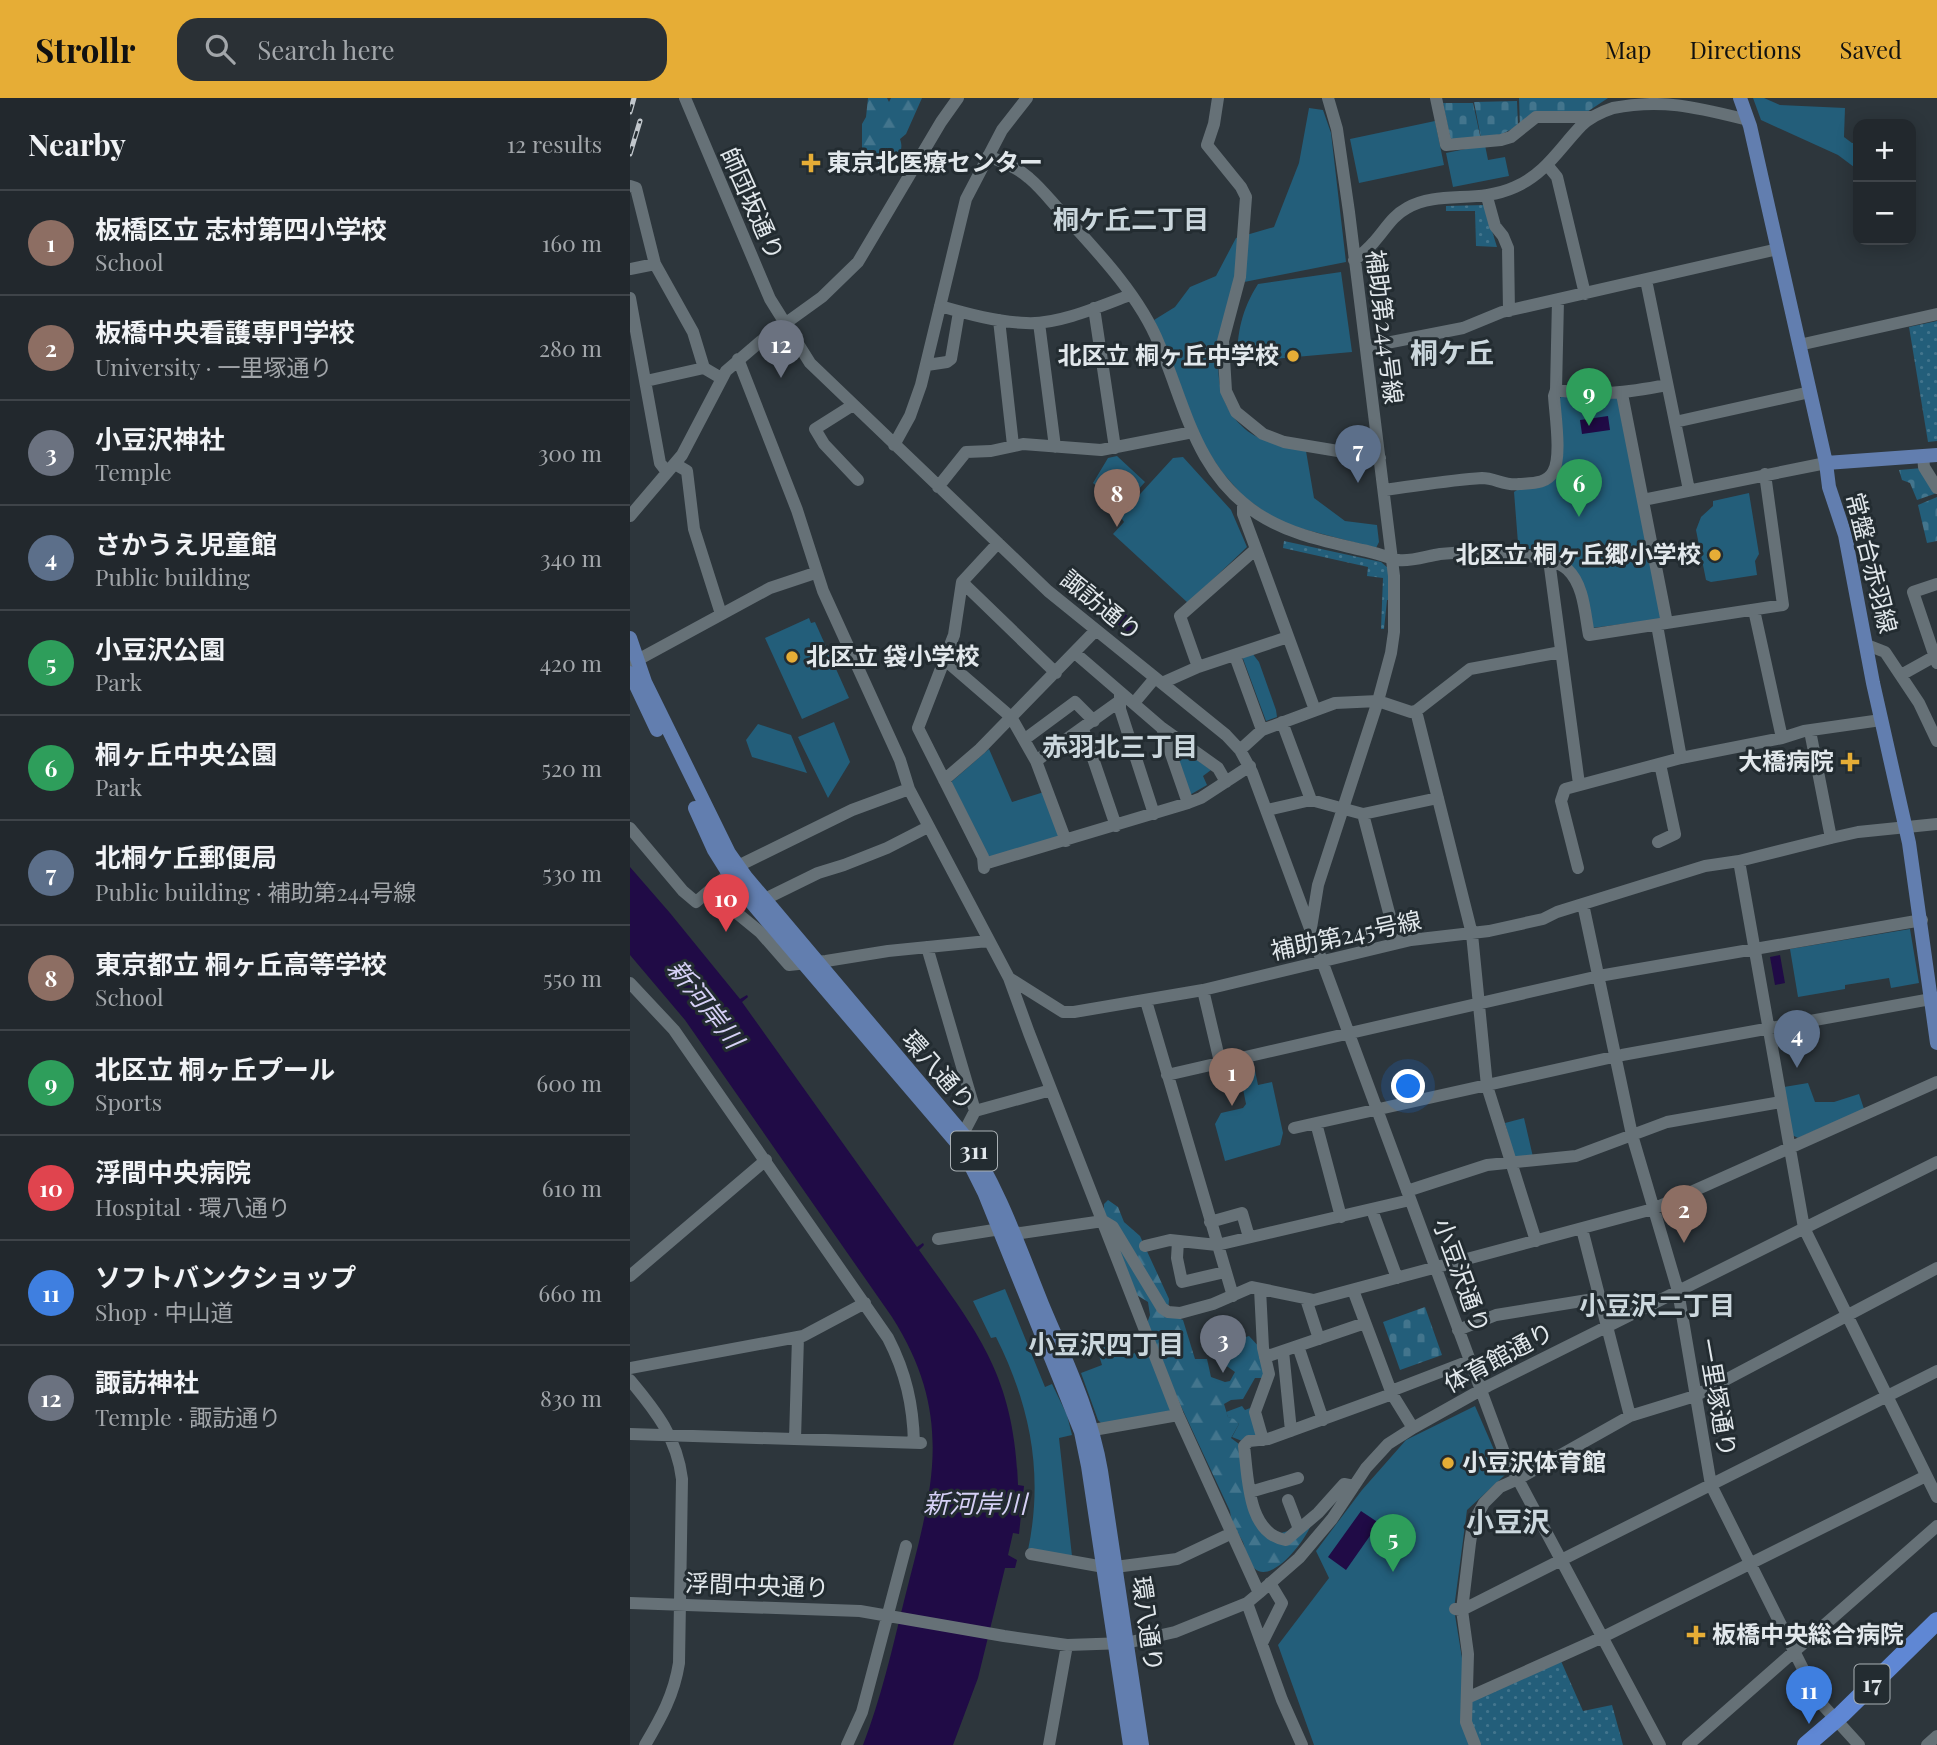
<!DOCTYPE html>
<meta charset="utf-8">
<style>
:root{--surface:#22282d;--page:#2a3035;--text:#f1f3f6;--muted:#a2a6aa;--line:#3f4449;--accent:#e6ad36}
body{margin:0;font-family:"Playfair Display","Noto Sans JP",serif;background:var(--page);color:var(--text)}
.controls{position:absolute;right:21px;top:21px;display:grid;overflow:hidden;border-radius:14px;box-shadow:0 4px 18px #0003}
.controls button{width:63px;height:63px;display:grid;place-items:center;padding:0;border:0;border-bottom:2px solid var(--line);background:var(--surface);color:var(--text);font:35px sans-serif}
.you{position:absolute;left:779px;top:989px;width:24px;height:24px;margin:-18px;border:5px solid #fff;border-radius:50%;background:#1a73e8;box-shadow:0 0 0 10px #1a73e833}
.badge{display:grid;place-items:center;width:46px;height:46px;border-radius:50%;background:var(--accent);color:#fff;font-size:23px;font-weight:700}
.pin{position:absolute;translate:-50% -58px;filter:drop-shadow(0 2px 4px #0008)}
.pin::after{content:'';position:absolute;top:37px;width:24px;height:21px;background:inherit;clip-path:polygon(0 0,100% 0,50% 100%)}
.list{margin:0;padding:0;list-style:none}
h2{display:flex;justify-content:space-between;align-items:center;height:91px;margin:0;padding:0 28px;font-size:30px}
h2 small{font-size:23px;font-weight:400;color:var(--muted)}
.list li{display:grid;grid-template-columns:46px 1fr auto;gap:21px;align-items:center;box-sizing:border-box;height:105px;padding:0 28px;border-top:2px solid var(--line)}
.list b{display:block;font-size:26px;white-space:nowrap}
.list p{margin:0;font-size:23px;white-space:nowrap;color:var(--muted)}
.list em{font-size:23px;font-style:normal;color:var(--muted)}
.icon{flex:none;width:38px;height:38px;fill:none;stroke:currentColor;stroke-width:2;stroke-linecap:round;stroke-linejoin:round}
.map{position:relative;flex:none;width:1307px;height:1647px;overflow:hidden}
header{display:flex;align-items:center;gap:42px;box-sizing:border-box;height:98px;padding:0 35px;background:var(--accent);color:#111}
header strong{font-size:33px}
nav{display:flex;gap:38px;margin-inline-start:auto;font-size:24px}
.search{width:490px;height:63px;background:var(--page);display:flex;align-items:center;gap:18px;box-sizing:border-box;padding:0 24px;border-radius:21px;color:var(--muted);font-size:26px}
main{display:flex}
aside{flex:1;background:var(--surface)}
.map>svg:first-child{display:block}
</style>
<header>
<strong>Strollr</strong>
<div class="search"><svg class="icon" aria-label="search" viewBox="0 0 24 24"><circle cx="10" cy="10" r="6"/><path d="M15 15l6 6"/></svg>Search here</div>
<nav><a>Map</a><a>Directions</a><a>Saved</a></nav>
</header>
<main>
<aside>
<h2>Nearby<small>12 results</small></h2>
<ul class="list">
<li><span class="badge" style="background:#8d6e63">1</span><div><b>板橋区立 志村第四小学校</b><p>School</p></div><em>160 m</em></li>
<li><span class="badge" style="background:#8d6e63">2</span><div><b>板橋中央看護専門学校</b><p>University · 一里塚通り</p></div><em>280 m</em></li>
<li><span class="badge" style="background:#6b7280">3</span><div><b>小豆沢神社</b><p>Temple</p></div><em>300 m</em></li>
<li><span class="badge" style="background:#5c6f8a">4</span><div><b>さかうえ児童館</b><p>Public building</p></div><em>340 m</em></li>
<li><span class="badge" style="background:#2e9e5b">5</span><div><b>小豆沢公園</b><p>Park</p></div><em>420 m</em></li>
<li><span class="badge" style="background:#2e9e5b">6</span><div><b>桐ヶ丘中央公園</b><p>Park</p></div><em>520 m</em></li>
<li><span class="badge" style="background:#5c6f8a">7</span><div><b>北桐ケ丘郵便局</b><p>Public building · 補助第244号線</p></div><em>530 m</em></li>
<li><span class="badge" style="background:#8d6e63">8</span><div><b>東京都立 桐ヶ丘高等学校</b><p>School</p></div><em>550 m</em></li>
<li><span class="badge" style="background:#2e9e5b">9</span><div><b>北区立 桐ヶ丘プール</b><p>Sports</p></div><em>600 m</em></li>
<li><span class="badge" style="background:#e0444e">10</span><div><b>浮間中央病院</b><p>Hospital · 環八通り</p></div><em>610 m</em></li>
<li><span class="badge" style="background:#3f7fe0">11</span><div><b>ソフトバンクショップ</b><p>Shop · 中山道</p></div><em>660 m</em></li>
<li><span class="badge" style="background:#6b7280">12</span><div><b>諏訪神社</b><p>Temple · 諏訪通り</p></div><em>830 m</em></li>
</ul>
</aside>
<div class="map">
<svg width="1307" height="1647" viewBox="0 0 1307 1647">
<defs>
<pattern id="grass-dots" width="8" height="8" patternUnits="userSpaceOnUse" patternTransform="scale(1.75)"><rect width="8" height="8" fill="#235e7a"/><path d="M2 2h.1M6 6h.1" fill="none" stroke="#43758d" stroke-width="1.8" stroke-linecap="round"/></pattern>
<pattern id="forest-firs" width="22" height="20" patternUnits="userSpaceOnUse" patternTransform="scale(1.75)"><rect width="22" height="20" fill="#235e7a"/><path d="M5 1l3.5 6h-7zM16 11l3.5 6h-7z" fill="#43758d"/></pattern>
<pattern id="cemetery-stones" width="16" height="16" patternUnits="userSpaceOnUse" patternTransform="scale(1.75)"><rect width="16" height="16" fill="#235e7a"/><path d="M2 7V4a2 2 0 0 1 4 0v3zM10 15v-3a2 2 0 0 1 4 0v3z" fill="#43758d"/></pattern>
</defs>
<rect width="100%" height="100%" fill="#2d363c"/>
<path fill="url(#grass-dots)" d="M854,107L867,149L846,148L845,113H816V108Z
M1307,223V343L1298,344L1279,229Z
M654,443L751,464L758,470L760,502H757L754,531H751L753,480L737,478L738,469L653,450Z
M931,1563L953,1613L982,1607L993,1647H850L840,1623L841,1604Z"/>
<path fill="url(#forest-firs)" d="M238,0H257L259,4L261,0H292L276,36L270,41C274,52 269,58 260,64L259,72L254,76L248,72L249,56L240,64L232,54V26L236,19Z
M478,1102L488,1109L494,1124L510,1138L539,1201L538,1216L553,1222L565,1261H577L581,1279L595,1284L600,1283L605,1274L591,1264C595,1252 606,1241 619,1238L631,1251L634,1280H625L613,1301L601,1302L594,1306L598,1319L604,1320L609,1326L601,1340L609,1346L635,1434L651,1435L680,1427V1429C674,1444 641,1487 624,1470C617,1463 616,1452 613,1444C607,1433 601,1425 600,1413L543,1291V1288L540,1285L516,1228L520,1217L518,1204L502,1194L474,1116V1106Z"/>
<path fill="url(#cemetery-stones)" d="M889,0H978L954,16L924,15L890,29Z
M887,3L888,28L872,36L851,40L844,4Z
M813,5H843L851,42L821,44Z
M1292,370L1307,395L1287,402L1280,385L1272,382L1269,372Z
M1307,399V443L1297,445L1288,407Z
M795,1209L812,1257L770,1272L753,1224Z"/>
<path fill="#235e7a" d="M1123,0H1134L1150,7L1215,10L1214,39L1222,45H1228V72L1208,57L1131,22Z
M679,10L693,12L701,35L716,164L604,186C592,233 571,293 615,331C630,344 657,349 676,353L684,400L715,423L747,427L749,444L746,450L650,425L613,398L592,374L573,346L524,222L545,209L560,189L586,178L606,140L644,129L669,65Z
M805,23L814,67L729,85L720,41Z
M855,47L858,62L875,59L879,78L823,89L816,55Z
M711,174L722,254L607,264C607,234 612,211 628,186Z
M933,297L989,300L1031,521L962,530C946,479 953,456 892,450L888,445L884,394L890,390L918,386L930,300Z
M487,358L515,384L491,411L463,385L478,360Z
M553,359L601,412L617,449L558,505L483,436L494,424L490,418L543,360Z
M1119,395L1129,456L1125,463L1127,477L1081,484L1076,482L1066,432L1071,419L1083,408V403Z
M179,520L181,525L185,524L219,600L172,621L135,540Z
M622,555L629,564L646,612L647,619L636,623L612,558Z
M204,624L220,664L198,700L168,639Z
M128,626L161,637L177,675L122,659L116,642Z
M544,645L581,672L573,678L577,687L558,698L541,646Z
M359,651L382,704L414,694L429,737L427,741L357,761L320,685Z
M1280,831L1289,885L1261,890L1259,880L1215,887V891L1168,899L1160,851Z
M623,963L628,987L642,984L653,1035L650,1047L595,1063L585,1026L591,1015L613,1010L616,1006L608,966Z
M1178,985L1185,1004H1204L1229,996L1234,1011L1168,1040L1162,1037L1154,989Z
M894,1020L903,1059L884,1058L875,1025Z
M375,1191L415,1289L422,1286L437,1317L442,1337L429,1340L442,1458L398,1452C414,1375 400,1307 366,1239L361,1240L343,1203Z
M490,1240L497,1258L518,1250L542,1311L539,1315L471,1325L468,1322L451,1275L472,1267L466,1248Z
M628,1307L633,1342L617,1345L602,1339L609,1326L604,1321L598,1319L596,1314L612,1308L615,1312Z
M845,1308L875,1377L837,1412L824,1511L832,1560L839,1647H684L648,1547L699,1480L686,1453L732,1392L776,1342Z"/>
<path fill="#200b46" d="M978,318L980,332L952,336L950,322Z
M488,510L510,528L501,538L480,520Z
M0,769L40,815L110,901L117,897L118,899L112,904L287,1149L293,1145L294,1147L289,1152C349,1236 384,1278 388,1387L394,1388L389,1436L383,1435L378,1457L387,1462L385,1470H375L348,1580L323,1647H233C251,1600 262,1552 274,1503C301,1396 327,1321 262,1219L55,922L0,857Z
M1150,857L1155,885L1145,887L1140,859Z
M731,1413L749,1425L716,1472L698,1459Z"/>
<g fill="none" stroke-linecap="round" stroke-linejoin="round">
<path stroke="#667177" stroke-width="12" d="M55,0L140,201L180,265L418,493L596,637L610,652L622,674L875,1357L1030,1647
M588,0L584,26L577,47L611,89L616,99L610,179L593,243L596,293L606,314L633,336L654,344L750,360
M806,0L816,47L871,42L881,39L906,19H962
M358,58C372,64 387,69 399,80C411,90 421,103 432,115C466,152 510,198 529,246C556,310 566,375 628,416C661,437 695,443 732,452C744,454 756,459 768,462C780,464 797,458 810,456C837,453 919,453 938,472C954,487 955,517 959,537L1153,507L1135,376
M918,68L927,79L955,196
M0,88L6,90L25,166L63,234L74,270L91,280
M857,99L865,128L873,138L878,150L879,213
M724,162C731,157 738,151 744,144C755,132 762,118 777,110C809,92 848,106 885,89C915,76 929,51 951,28C960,19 971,14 983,10C1033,0 1069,10 1118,22
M0,171L25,166
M1016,182L1059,392
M0,200L30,365L37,374
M310,208C338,216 367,224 396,225C427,227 471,208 500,197
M464,210L485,350
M369,222L383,347
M409,225L425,349
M1169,247L1307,216
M736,249L833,230L872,214L1148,151
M108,261L167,412L193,493L270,662L279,691L379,880L399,935L548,1317L629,1495
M297,267L317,264L321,261L329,214
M16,283L74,270
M926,292C969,298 995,295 1037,287
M992,296L1037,525
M223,307L185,331L194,346L228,382
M1045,324L1180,294
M264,347L280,318L291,287L336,101L372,32L397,0
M1293,358L1294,369L1307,390
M45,366L57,373L64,431L91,516
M308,389L336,354L361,353L393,346L471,352L563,334
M754,392C786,388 819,382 852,380C865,380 875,388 889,386C901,385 917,386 923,374C932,360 925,316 924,298L926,292L928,202
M1013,402L1196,365
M613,405V416L626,451L685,612
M0,418L52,357L96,273L131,243L192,199L228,164L311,24L328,0
M919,462L949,686
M332,484L426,575
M1307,486L1283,494L1307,565
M1124,512L1152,640
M1027,527L1051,660
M1237,547L1255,554L1289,605L1307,643
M445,555L532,630L588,670L596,684
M605,558L632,632
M315,562L381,619L406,663L436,743
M0,563L13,559L140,490L185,475
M568,569L550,518L626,451
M1271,577L1307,557
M532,585L568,569L658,539
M490,594V611L524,716
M504,605L525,580
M786,613L842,836L857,988L906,1143
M652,624L681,702
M532,630L558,705
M453,631L486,728
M1180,633L1201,740
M395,641L445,604L464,623
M610,652L632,632L705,605L748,603L781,614L786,613L840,571L931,554
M406,663L494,600
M314,682L350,651L466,532
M637,712L681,702L733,716L808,700
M733,716L767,845
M0,730L53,793L66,804L108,768L222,712L279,691
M1028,744L1045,736L1030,666
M1109,763L1174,1130L1307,1399
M354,766L558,705L571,700L620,668
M354,770L353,759L288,630L324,537L332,484L368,445
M948,770L931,703L935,691L1051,660L1152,640L1174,633L1251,622
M80,793L130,834L159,867L196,863L258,853L358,843
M135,801L188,775L214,767L257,750L298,729
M953,806L1002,1037L1048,1193L1081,1387L1189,1603L1229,1647
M681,830L688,787L748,603L761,555L764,534V478L719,114L707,31L698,0
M297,849L345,1013L333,1036
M379,880L433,914H444L573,892L781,842L859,833L913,821L927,814L1075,768L1109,763L1201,740L1228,734L1307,726
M0,885L44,932L258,1240C276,1275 283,1307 284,1345
M573,892L590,964
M516,903L603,1198
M537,977L969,878L1292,822
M345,1013L421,992
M664,1030L686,1025
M777,1093L857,1067L946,1058L1037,1024L1151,1004
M742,1112L767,1180
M711,1119L686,1025L992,957L1307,900
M580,1124L612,1115L619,1139
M952,1131L1000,1318
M308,1141L364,1132L391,1135L473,1123L483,1129L532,1210L538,1214L550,1215L583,1206L622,1189L684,1202L1023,1111L1307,984
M548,1143L547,1160L552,1184L595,1174
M515,1148L540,1142L587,1147L780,1102
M0,1178L136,1062
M630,1191L633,1250L639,1276L625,1314L633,1342
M723,1192L762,1296L783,1330
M676,1201L689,1241
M828,1232L866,1217L970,1200
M668,1248L693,1322
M653,1253L661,1333
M635,1259L735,1225
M0,1270L173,1238L235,1205
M0,1282C26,1313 47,1340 52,1381L49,1565C44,1597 31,1620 15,1647
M761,1293L839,1263
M452,1334L548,1317
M0,1336L291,1345
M165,1341L168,1239
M724,1388L714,1386L688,1415L656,1442C617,1436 618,1378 614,1348L619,1343L638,1341L762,1296
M620,1394L668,1380
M658,1402L669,1431
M401,1456L474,1469
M485,1469L547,1461L602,1435
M0,1505L230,1513L374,1538L437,1547L496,1545L545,1534L617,1505L629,1495L669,1460L702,1421L736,1370L758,1346L783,1330L858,1288L1307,1064
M617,1505L652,1602L672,1647
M825,1511L832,1512L1307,1273
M632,1545L652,1505L640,1485
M837,1600L973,1539L1296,1378
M217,1647L232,1614L276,1448
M419,1647L437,1547
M845,1647L836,1624L838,1556L832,1512L840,1445L843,1425L854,1405L870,1389L888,1381L1000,1318L1065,1298L1307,1170
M1058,1647L1307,1428
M1297,1647L1307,1638"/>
<path stroke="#627eaf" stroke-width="14" d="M1110,0L1120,28L1196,365L1199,389L1215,437L1243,585L1279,745L1307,945
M1196,365L1307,357
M0,540L15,584L99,755L116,779L333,1036C368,1088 389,1149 412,1206C435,1261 461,1314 471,1373L512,1647
M0,575L27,632
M65,710L84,752L104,784L326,1044L341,1068L354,1094L451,1334L458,1368L500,1647"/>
<path stroke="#5f87d4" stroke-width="18" d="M1176,1647L1212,1616L1307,1523"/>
<defs>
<path id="rail" d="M0,14L4,0
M0,56L10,23"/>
</defs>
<use href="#rail" stroke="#c1c7cc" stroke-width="5"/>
<use href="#rail" stroke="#232c31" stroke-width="2.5" stroke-dasharray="8" stroke-linecap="butt"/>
</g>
<g fill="#e6ad36" stroke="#232c31" stroke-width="2.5">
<path d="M177.5 54.5h7v7h7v7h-7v7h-7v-7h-7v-7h7z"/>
<circle cx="663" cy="258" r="7"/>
<circle cx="1085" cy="457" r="7"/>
<circle cx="162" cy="559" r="7"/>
<path d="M1216.5 653.5h7v7h7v7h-7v7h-7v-7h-7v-7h7z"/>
<circle cx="818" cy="1365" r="7"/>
<path d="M1062.5 1526.5h7v7h7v7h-7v7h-7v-7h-7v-7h7z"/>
</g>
<g text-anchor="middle" stroke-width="6" stroke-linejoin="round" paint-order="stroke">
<g fill="#232c31" stroke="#a9b0b4" stroke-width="2">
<rect x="321" y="1033.5" width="46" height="39" rx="5"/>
<rect x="1224.5" y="1566.5" width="35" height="39" rx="5"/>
</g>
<g font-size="23" font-weight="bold" fill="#e2e8ec">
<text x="344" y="1061">311</text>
<text x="1242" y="1594">17</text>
</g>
<g font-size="24" font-weight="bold" fill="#e2e8ec" stroke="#232c31" text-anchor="start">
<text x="197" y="73">東京北医療センター</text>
<text x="649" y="266" text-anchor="end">北区立 桐ヶ丘中学校</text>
<text x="1071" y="465" text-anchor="end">北区立 桐ヶ丘郷小学校</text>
<text x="176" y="567">北区立 袋小学校</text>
<text x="1204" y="672" text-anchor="end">大橋病院</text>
<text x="832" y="1373">小豆沢体育館</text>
<text x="1082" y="1545">板橋中央総合病院</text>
</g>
<g font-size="24" fill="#e2e8ec" stroke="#232c31">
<text transform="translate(122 106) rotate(66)" y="8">師団坂通り</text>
<text transform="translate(754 229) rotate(83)" y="8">補助第244号線</text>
<text transform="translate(1241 465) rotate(76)" y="8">常盤台赤羽線</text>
<text transform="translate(471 508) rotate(39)" y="8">諏訪通り</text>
<text transform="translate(716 838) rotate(-12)" y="8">補助第245号線</text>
<text transform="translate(308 973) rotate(49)" y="8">環八通り</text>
<text transform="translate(831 1178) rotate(70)" y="8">小豆沢通り</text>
<text transform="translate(869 1260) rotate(-28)" y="8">体育館通り</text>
<text transform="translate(1087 1300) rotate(80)" y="8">一里塚通り</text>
<text transform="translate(127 1488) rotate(2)" y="8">浮間中央通り</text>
<text transform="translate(517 1526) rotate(82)" y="8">環八通り</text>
</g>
<g font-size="26" font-weight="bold" fill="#cbd7dd" stroke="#232c31">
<text x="501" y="131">桐ケ丘二丁目</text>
<text x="490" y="658">赤羽北三丁目</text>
<text x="1027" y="1217">小豆沢二丁目</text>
<text x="476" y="1256">小豆沢四丁目</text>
</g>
<g font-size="26" font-style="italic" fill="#d6d0f6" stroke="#232c31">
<text transform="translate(75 906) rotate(52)" y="9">新河岸川</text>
<text x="345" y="1415">新河岸川</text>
</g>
<g font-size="28" font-weight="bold" fill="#cbd7dd" stroke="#232c31">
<text x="822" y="265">桐ケ丘</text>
<text x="878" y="1434">小豆沢</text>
</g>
</g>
</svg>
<div class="controls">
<button>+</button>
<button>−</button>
</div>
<div class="you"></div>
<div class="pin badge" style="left:602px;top:1008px;background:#8d6e63">1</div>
<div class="pin badge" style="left:1054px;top:1145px;background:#8d6e63">2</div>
<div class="pin badge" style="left:593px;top:1275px;background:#6b7280">3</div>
<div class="pin badge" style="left:1167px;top:970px;background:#5c6f8a">4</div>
<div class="pin badge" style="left:763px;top:1474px;background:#2e9e5b">5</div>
<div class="pin badge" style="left:949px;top:419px;background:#2e9e5b">6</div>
<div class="pin badge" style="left:728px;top:385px;background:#5c6f8a">7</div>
<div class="pin badge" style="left:487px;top:429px;background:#8d6e63">8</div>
<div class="pin badge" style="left:959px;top:328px;background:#2e9e5b">9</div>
<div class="pin badge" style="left:96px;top:834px;background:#e0444e">10</div>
<div class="pin badge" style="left:1179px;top:1626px;background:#3f7fe0">11</div>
<div class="pin badge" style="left:151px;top:280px;background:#6b7280">12</div>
</div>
</main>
